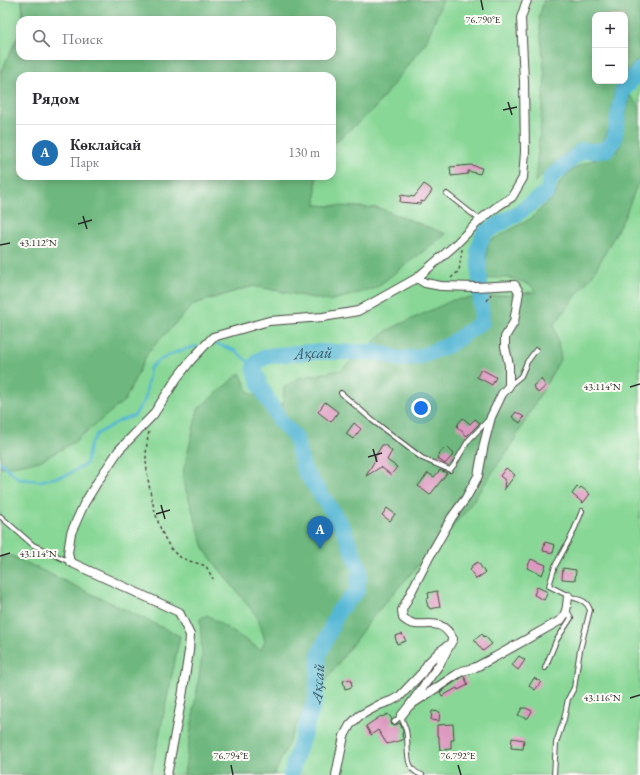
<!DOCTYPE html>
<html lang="ru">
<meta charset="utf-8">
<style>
:root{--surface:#fff;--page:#f2f2f3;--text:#2b2b33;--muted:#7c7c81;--line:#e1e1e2;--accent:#1f6fb2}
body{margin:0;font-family:"EB Garamond",serif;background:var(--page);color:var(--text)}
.controls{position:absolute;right:12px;top:12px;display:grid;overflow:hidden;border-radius:8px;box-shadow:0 2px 10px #0003}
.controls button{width:36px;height:36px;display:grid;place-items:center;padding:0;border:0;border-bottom:1px solid var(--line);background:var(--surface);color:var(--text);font:20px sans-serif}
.you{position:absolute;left:421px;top:408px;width:14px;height:14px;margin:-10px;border:3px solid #fff;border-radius:50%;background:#1a73e8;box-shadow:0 0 0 6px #1a73e833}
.badge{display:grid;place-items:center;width:26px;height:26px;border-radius:50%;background:var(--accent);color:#fff;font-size:13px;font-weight:700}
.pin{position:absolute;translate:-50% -33px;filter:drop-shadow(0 1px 2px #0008)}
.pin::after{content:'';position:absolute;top:21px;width:14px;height:12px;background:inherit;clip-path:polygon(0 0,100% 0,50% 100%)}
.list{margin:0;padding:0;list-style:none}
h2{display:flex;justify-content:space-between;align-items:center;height:52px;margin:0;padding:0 16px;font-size:17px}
h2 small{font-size:13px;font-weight:400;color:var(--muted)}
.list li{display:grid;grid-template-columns:26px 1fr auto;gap:12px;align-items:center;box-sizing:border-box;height:56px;padding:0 16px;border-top:1px solid var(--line)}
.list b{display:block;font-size:15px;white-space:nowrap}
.list p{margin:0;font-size:13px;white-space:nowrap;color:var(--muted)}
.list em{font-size:13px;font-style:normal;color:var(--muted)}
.icon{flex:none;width:22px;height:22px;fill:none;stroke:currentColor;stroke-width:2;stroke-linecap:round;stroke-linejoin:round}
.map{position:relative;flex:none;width:640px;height:775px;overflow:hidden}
.search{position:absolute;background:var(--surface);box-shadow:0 2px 10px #0003;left:16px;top:16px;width:320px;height:44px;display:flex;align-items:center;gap:10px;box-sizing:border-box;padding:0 14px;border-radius:12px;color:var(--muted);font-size:15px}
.panel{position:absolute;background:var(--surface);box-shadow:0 2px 10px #0003;left:16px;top:72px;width:320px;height:108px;border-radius:12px}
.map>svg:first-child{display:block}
</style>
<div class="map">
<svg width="640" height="775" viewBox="0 0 640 775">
<rect width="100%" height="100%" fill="#fdfcf7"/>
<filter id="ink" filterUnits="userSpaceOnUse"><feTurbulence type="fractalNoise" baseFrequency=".025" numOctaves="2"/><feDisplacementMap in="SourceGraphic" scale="8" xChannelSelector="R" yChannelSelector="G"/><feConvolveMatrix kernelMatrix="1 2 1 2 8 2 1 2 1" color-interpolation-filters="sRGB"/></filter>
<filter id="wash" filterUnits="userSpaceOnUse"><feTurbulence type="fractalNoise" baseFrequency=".012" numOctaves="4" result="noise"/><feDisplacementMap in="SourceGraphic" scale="16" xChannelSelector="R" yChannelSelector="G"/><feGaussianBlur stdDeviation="0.9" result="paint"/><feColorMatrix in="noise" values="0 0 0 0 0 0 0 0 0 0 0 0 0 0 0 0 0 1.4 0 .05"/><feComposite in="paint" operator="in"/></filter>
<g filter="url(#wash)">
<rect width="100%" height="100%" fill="#eae0be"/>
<path fill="#88d796" stroke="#5a8160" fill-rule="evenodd" d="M0,0H22L23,20H20V32L0,74Z
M386,0H640V775H0V324L200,176H332V78ZM595,15H625V81H595Z"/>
<path fill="#6eb87f" stroke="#4c7255" d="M22,0H443L426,42L374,109L332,145V76H20V176H316V205L379,208L446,234L374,289L329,301L253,286L194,304L148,352L125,400L74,442L40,461L0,468V74L20,32V56H332V20H23Z
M544,0H640V34L637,38L640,57L625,74V15H595V81H620C618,85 615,88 614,92C611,106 612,136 599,144C578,141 573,147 558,160C550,167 543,175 535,182L545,79L539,17Z
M630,95L640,107V178L624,218L594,273L554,324L561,358L510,447L466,511L370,620L302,713L274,775H184L202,657L200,619L207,615L261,650L265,641L258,618L205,551L182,477L198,409L240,373L249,393L283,405L284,387L299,378L341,370L388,330L453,300L535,292L532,286C514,278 507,276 487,279L485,270L488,242L532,218L542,207L555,197L559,184L568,173L580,165L619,150Z
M12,556L180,636L151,775H0V557Z"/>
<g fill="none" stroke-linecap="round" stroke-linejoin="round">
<path stroke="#55b7d4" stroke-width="2.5" d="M217,344L236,351L254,367
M0,462L19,479L41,481L67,475L86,464L90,445L97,434L119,421L134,416L145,399L150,368L156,362L176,352L197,346"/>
<path stroke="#55b7d4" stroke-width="16" id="s1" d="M291,775L294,763L316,697L319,655L339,610L357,591L360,570L343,528L320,493L304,470L298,450L296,438L281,422L260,386L254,367L259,360L269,356L308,352H377L399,359L419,357L449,345L482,322L478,249L484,233L515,215L547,192L551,177L582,150L595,151L607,149L614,140L622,92L640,69"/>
</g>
<g id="blocks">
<path fill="#dd98c0" d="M471,165L482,168L480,174L468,171V174L451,176L450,167Z
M424,184L430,188L432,191L424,202L421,201V204L400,202L401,195L414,197Z
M481,369L496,377L492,385L477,377Z
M541,379L546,386L538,393L533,386Z
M325,402L338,412L331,422L318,412Z
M516,412L524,417L520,423L512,417Z
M463,418L470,424L475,419L480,423L467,436L457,427L458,424Z
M354,423L361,429L353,439L346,434Z
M382,445H385L392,451L387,460L397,467L391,475L381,467L366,476L376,458L375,457Z
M447,447L454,454L445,464L437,458L440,455L439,454L444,448L445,449Z
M506,468L515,475L504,490L505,480L500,476Z
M440,470L447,473L430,495L418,486L428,473L434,477Z
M577,487L579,489L581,487L590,494L583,503L572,494Z
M387,508L395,514L390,521L382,515Z
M545,542L555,545L553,553L543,551Z
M531,559L546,565L542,575L527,568Z
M478,562L485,573L476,579L470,570L472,568L471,566Z
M563,568L576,570L575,580L562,579Z
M537,587L548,592L544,600L534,595Z
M437,591L440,607L430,609L429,607H428L426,599L429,598L428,593Z
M402,634L406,641L397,644L395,636Z
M482,634L484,637L485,636L492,644L483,651L474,640Z
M519,656L525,660L518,670L512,665Z
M464,676L468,685L458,690L457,688L442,696L440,692Z
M534,678L541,682L535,690L529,686Z
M351,679L352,687L345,689L343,681Z
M522,708H526L532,711L528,718H525L518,715Z
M432,711L440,712L439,721L431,720Z
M388,714L392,719L391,722L392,725H395L400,723L403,731V733H402L403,740L387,744L378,730L371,735L366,726L381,716L382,717Z
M453,724L454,740H451V749L440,750L439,741V736H437V725Z
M512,738L524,740L523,749L511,748Z"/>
</g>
</g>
<g filter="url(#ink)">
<use href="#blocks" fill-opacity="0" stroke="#484641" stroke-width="1"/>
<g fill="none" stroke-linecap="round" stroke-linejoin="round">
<defs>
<path id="lane" d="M447,194L480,220
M509,386L521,376L527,362L536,350
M341,393L372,420L422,458L450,470L454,465L468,441L489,419
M0,516L33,545L70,562
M545,668L556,641L571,618L567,610
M394,722L401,716C402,721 405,725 406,730C410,746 402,769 422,775
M554,775L556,743L564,719L568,699L574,688L580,650L590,610C586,598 576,600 567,595C561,592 555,589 549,586L555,566L572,535L582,511"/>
<path id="street" d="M409,706L439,665L453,639C438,611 420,634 403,618L402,610L427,561L452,517L466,498L478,476L484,444L491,417L502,394L509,386V365L505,347V337L514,322L519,292L515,285L476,287L441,286L425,283L417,278
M401,716L409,706L462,671L474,668L495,657L561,620C567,613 567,606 568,596
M167,775L182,697L189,651L190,635L179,612L70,562L68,553L71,533L84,504L98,481L119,450L153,415L177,378L191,360L213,337L269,321L323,317L358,311L417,278L454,246L480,220L498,206L512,197L523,178L525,152L524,81L521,18L527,0
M336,775L344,736L350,725L359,716L379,705L391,701L400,696L422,673L428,663L440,651L450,644"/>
</defs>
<use href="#lane" stroke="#484641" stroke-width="6"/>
<use href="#street" stroke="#484641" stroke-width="10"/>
<path stroke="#484641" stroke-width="1.5" stroke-dasharray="3 3" stroke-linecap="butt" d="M451,278L459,271L462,249
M487,301L491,294
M149,432C147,441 146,450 146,459C147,483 158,544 180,557C187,561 198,563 206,566L213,579"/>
<use href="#lane" stroke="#fff" stroke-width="4"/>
<use href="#street" stroke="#fff" stroke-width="8"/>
</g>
</g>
<path fill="none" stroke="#2b2b2b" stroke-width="1.5" d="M481,0L483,10M508,102L512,115M503,110L517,107M83,216L87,229M78,224L92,220M0,245L10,243M630,387L640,384M373,449L377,462M368,457L382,453M161,505L165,519M156,514L170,510M0,556L10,553M630,698L640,695M231,765L233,775M458,765L461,775"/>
<g text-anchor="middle" stroke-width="4" stroke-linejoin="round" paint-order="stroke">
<g font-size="16" font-style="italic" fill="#3a5c66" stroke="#fdfcf7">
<text dy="6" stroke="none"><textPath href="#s1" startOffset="516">Ақсай</textPath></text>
<text dy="6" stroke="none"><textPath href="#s1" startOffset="96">Ақсай</textPath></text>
</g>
</g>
<g font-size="10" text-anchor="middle" fill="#2b2b2b" stroke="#fdfcf7" stroke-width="4" stroke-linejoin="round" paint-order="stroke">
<text x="483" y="23">76.790°E</text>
<text x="38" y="246">43.112°N</text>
<text x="602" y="390">43.114°N</text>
<text x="38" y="557">43.114°N</text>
<text x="602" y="701">43.116°N</text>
<text x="231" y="759">76.794°E</text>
<text x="458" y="759">76.792°E</text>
</g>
</svg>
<div class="controls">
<button>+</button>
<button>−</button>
</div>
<div class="you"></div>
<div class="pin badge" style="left:320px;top:549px">A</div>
<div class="search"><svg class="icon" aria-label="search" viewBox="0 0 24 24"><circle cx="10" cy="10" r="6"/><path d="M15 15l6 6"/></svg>Поиск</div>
<section class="panel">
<h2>Рядом<small></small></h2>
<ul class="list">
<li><span class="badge">A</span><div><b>Көклайсай</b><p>Парк</p></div><em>130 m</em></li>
</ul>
</section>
</div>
